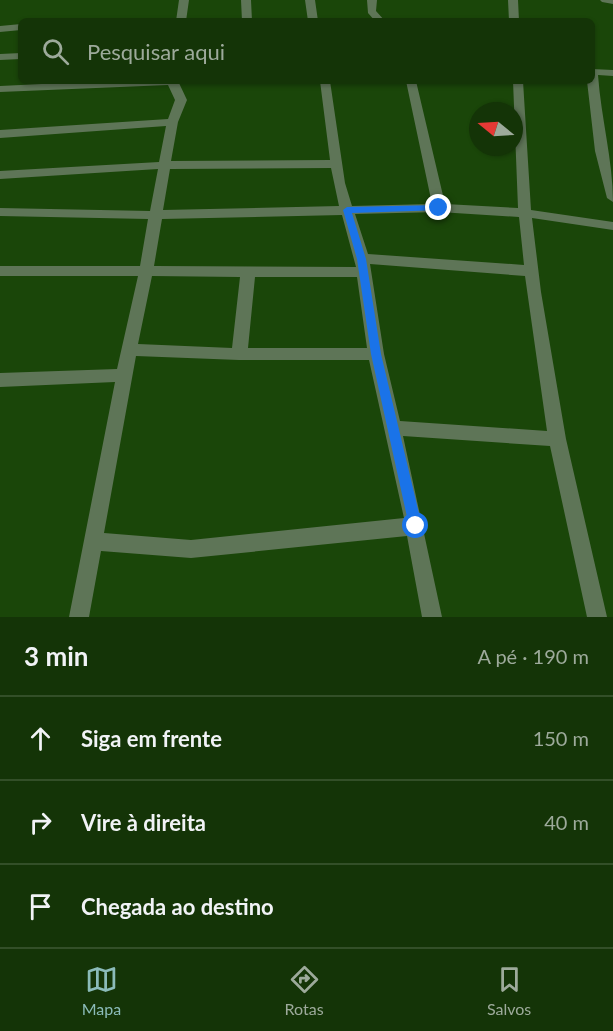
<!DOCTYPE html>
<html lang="pt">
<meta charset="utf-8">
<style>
:root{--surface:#143407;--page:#213f15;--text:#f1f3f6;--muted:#9daa9b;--line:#334f28;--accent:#8bbbb9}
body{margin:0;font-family:Lato,sans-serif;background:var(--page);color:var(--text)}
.compass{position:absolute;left:469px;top:102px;width:54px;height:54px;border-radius:50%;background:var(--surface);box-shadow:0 2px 4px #0004;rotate:288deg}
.stop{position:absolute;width:18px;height:18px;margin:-14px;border:4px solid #1a73e8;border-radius:50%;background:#fff}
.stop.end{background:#1a73e8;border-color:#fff;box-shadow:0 2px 6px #0008}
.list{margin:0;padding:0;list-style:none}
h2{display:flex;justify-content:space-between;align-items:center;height:78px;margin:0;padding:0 24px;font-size:26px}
h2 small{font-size:20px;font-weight:400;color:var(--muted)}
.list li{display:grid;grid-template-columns:39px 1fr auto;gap:18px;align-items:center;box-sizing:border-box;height:84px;padding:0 24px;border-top:2px solid var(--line)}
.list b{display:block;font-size:22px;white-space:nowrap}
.list em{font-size:20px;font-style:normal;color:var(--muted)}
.icon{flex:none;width:33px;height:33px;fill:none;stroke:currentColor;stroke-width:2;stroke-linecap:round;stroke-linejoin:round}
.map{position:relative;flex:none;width:613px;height:617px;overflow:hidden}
.search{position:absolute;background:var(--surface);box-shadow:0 2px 4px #0004;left:18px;right:18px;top:18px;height:66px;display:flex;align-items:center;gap:15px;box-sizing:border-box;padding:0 21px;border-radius:9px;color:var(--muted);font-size:22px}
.sheet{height:330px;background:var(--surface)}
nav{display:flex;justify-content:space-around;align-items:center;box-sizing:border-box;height:84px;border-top:2px solid var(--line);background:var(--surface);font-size:16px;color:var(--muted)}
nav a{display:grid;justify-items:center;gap:3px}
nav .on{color:var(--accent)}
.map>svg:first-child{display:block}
</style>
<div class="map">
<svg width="613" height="617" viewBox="0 0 613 617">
<rect width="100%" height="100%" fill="#1a4609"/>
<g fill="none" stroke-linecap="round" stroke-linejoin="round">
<path fill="#5e7557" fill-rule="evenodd" d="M179,0H189L186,21H176Z
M241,0H251L252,21H242Z
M305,0H315L318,21H308Z
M367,0H377L376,11L385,21H375L368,13Z
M508,0H518L519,21H509Z
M600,0H613V4L602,2Z
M21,24V30L0,32V26Z
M21,53V59L0,60V54Z
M592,69L613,70V76L598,75C601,118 613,160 613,202L607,198L595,151L587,81H592Z
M104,81H180L179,83L187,100L178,122L171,161L330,160L320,81H330L345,183L352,206L432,204L406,81H416L445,204L518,208L513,81H523L531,210L613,222V230L532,218L541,292L566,439L607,617H587L550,446L403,436L442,617H422L407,536L191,558L101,551L89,617H69L115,382L0,387V373L117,369L138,276H0V266H140L148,219L0,216V208L150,211L158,169L0,179V171L159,162L166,126L0,138V130L168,119L175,100L168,85L0,92V86ZM331,168L339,206L163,210L170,169ZM439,212L519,217L524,265L368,254L355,214ZM342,215L356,267L154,266L162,219ZM370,264L525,276L547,431L400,421L384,354ZM152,276L240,277L232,348L138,344ZM255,277H357L367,348H248ZM136,356L239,360H369L404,518L191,540L104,533Z"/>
</g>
<path fill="#1a73e8" d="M439,205L443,208L442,210L352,213L366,259L381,354L422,526L416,532L409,526L371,354L357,259L343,210L347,207Z"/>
</svg>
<svg class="compass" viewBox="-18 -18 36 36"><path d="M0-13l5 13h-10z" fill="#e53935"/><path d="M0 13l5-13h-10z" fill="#9daa9b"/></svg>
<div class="stop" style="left:416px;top:526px"></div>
<div class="stop end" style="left:439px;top:208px"></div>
<div class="search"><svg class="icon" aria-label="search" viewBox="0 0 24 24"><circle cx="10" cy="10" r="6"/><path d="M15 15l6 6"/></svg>Pesquisar aqui</div>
</div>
<section class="sheet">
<h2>3 min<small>A pé · 190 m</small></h2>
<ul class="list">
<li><svg class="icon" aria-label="ahead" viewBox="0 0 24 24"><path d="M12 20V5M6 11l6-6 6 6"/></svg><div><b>Siga em frente</b></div><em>150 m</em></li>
<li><svg class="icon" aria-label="right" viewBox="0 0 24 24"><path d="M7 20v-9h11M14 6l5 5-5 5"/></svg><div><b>Vire à direita</b></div><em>40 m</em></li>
<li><svg class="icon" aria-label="arrive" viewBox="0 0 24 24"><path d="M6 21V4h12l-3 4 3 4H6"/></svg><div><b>Chegada ao destino</b></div></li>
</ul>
</section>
<nav>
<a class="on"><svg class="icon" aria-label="map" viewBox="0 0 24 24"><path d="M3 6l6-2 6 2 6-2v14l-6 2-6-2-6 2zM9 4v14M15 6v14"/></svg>Mapa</a>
<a><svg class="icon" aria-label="directions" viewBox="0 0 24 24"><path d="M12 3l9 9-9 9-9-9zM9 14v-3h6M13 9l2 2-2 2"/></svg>Rotas</a>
<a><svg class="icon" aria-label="saved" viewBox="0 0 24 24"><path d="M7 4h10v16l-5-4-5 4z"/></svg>Salvos</a>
</nav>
